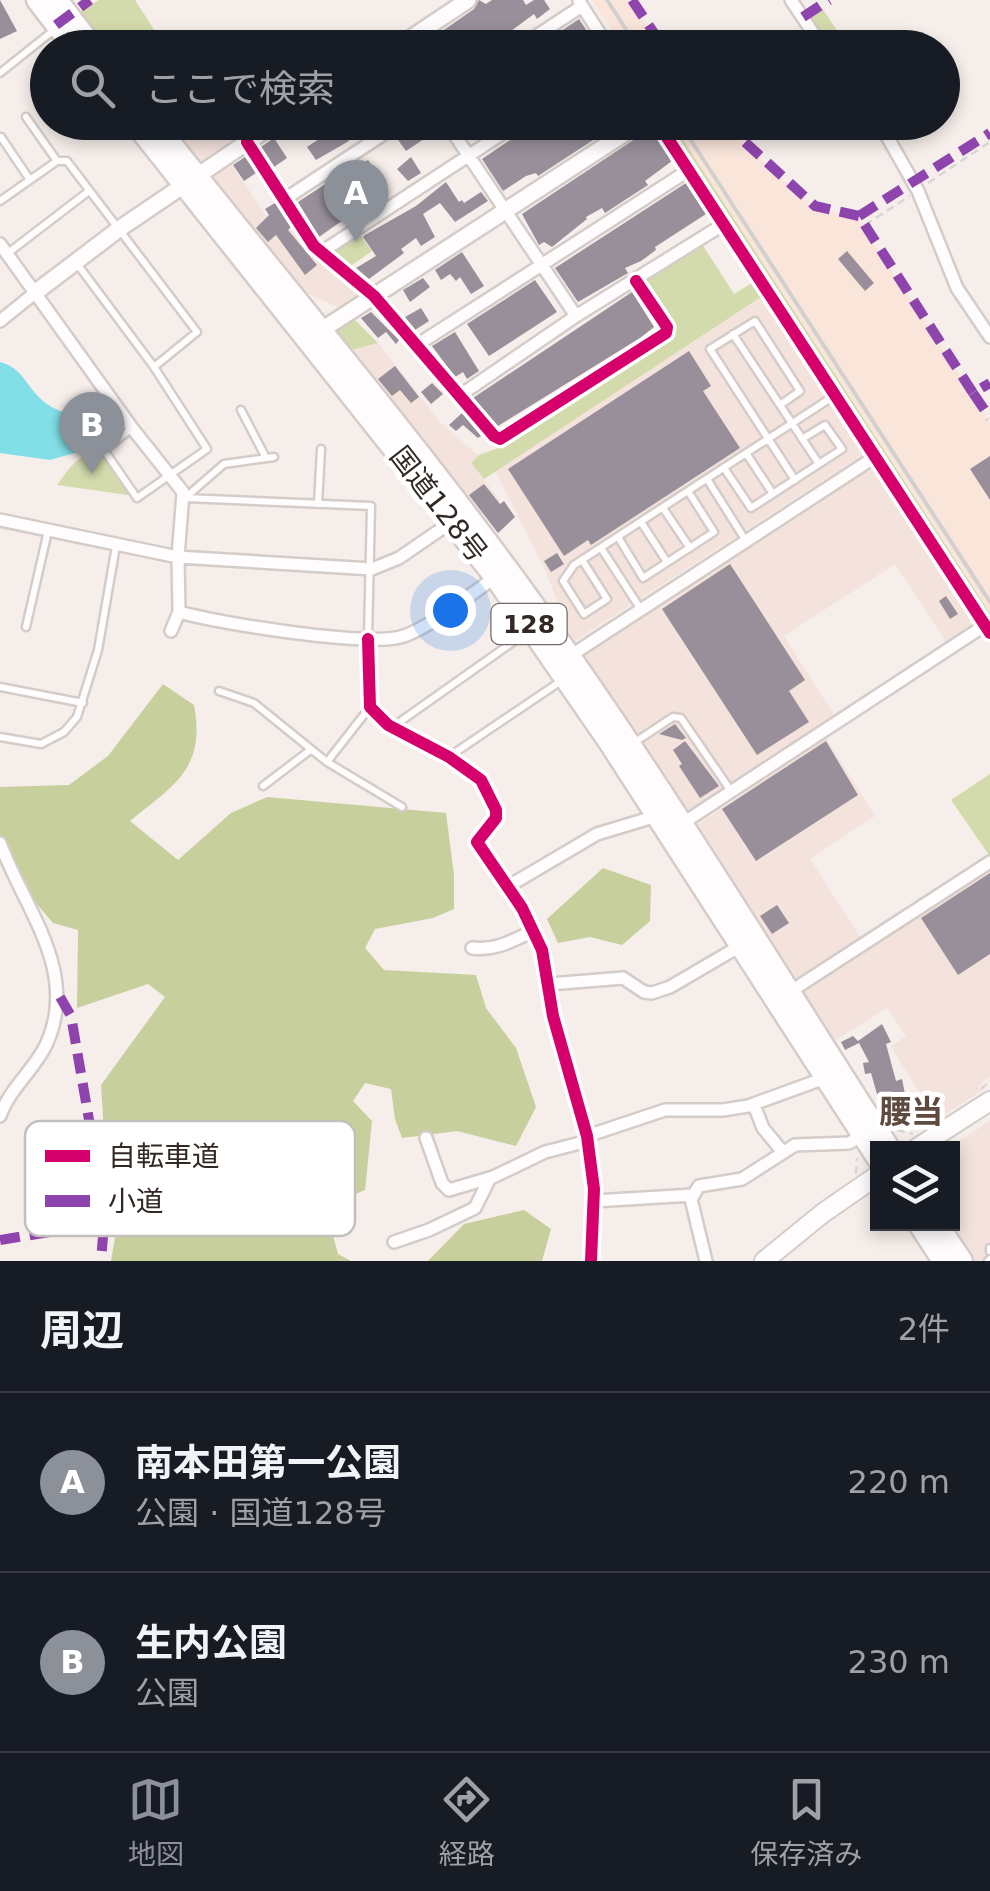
<!DOCTYPE html>
<html lang="ja">
<meta charset="utf-8">
<style>
:root{--surface:#171b24;--page:#242831;--text:#f1f3f6;--muted:#9ea1a6;--line:#363941;--accent:#8c9099}
body{margin:0;font-family:"DejaVu Sans","Noto Sans JP",sans-serif;background:var(--page);color:var(--text)}
.controls{position:absolute;right:30px;bottom:30px;display:grid;overflow:hidden;border-radius:0px;box-shadow:0 5px 15px #0003}
.controls button{width:90px;height:90px;display:grid;place-items:center;padding:0;border:0;border-bottom:2px solid var(--line);background:var(--surface);color:var(--text);font:50px sans-serif}
.you{position:absolute;left:450px;top:610px;width:35px;height:35px;margin:-25px;border:8px solid #fff;border-radius:50%;background:#1a73e8;box-shadow:0 0 0 15px #1a73e833}
.badge{display:grid;place-items:center;width:65px;height:65px;border-radius:50%;background:var(--accent);color:#fff;font-size:32px;font-weight:700}
.pin{position:absolute;translate:-50% -82px;filter:drop-shadow(0 2px 5px #0008)}
.pin::after{content:'';position:absolute;top:52px;width:35px;height:30px;background:inherit;clip-path:polygon(0 0,100% 0,50% 100%)}
.list{margin:0;padding:0;list-style:none}
h2{display:flex;justify-content:space-between;align-items:center;height:130px;margin:0;padding:0 40px;font-size:42px}
h2 small{font-size:32px;font-weight:400;color:var(--muted)}
.list li{display:grid;grid-template-columns:65px 1fr auto;gap:30px;align-items:center;box-sizing:border-box;height:180px;padding:0 40px;border-top:2px solid var(--line)}
.list b{display:block;font-size:38px;white-space:nowrap}
.list p{margin:0;font-size:32px;white-space:nowrap;color:var(--muted)}
.list em{font-size:32px;font-style:normal;color:var(--muted)}
.icon{flex:none;width:55px;height:55px;fill:none;stroke:currentColor;stroke-width:2;stroke-linecap:round;stroke-linejoin:round}
.map{position:relative;flex:none;width:990px;height:1261px;overflow:hidden}
.search{position:absolute;background:var(--surface);box-shadow:0 5px 15px #0003;left:30px;right:30px;top:30px;height:110px;display:flex;align-items:center;gap:25px;box-sizing:border-box;padding:0 35px;border-radius:55px;color:var(--muted);font-size:38px}
.sheet{height:490px;background:var(--surface)}
nav{display:flex;justify-content:space-around;align-items:center;box-sizing:border-box;height:140px;border-top:2px solid var(--line);background:var(--surface);font-size:28px;color:var(--muted)}
nav a{display:grid;justify-items:center;gap:5px}
nav .on{color:var(--accent)}
.map>svg:first-child{display:block}
</style>
<div class="map">
<svg width="990" height="1261" viewBox="0 0 990 1261">
<rect width="100%" height="100%" fill="#f6eeea"/>
<path fill="#f4e2dc" d="M169,123H264L201,163Z
M230,162L279,235L295,227L311,251L360,296L342,309L304,292L210,174Z
M764,295L863,447L861,456L573,642L544,567L495,471Z
M378,343L441,423L479,456L472,464L500,501L481,515L351,350Z
M869,470L879,472L972,614L970,628L947,643L895,564L784,636L834,715L686,812L585,655Z
M826,738L875,816L810,859L861,938L797,979L697,825Z
M990,870V1076L978,1086L981,1091L937,1120L891,1047L906,1036L887,1008L834,1041L802,992Z
M990,1121V1261H976L952,1224V1148H948Z"/>
<path fill="#fae5da" d="M592,0H629L661,47H623Z
M672,123H720L814,208L857,218L928,326L990,423V611Z"/>
<path fill="#d3daab" d="M99,0H135L165,47H109L80,12Z
M822,8L848,47H826L807,18Z
M663,123H672L990,613L984,615Z
M359,233L372,251L348,268L332,255V251Z
M702,244L734,294L755,281L764,295L484,479L471,463L479,455L501,447L676,333L645,281Z
M353,318L378,343L351,350L335,330Z
M95,451H103L135,496L57,485C68,470 77,456 95,451Z
M990,774V854L989,855L951,800Z"/>
<path fill="#c7cf9c" d="M163,684L194,705C206,769 174,785 130,821L178,860L231,813L267,797L446,813L454,875V909L433,918L375,929L365,948L384,970L476,975L486,1008L516,1048L536,1107L516,1146L457,1131L402,1138L395,1119L391,1089L365,1083L353,1101L372,1121L365,1190L325,1207L338,1254L351,1261H111L118,1219L105,1147L101,1085L165,997L148,984L77,1008L78,930L53,923L0,861V787L69,785L108,756Z
M603,868L651,885L650,921L622,945L590,937L558,943L547,919Z
M524,1210L551,1229L542,1261H428L464,1224Z"/>
<path fill="#82dfe7" d="M771,283L985,614L984,615L770,284Z
M0,362C23,368 26,386 42,400C57,414 84,418 104,423L96,447L50,460L0,453Z"/>
<path fill="#988f9a" d="M0,0L17,31L0,39Z
M479,0L486,4L492,0H523L526,5L534,0H544L550,9L537,19L534,14L488,48H418L474,9Z
M579,19L587,31L563,48H536Z
M317,122H336L349,141L316,160L307,147L325,135Z
M411,122H437L439,129L406,151L396,137Z
M529,122H563L568,129L579,122H599L602,127L609,122H621L538,176L536,173L526,176L503,191L482,159L525,130Z
M650,129L672,161L645,181L648,185L605,213L602,208L586,217L587,219L552,247L544,242L539,245L522,214Z
M274,138L287,158L274,167L261,147Z
M245,157L256,173L244,181L233,165Z
M411,157L421,173L408,181L397,169Z
M368,160L374,170L370,173L384,193L344,215L346,218L319,237L298,202L360,161L363,164Z
M446,182L459,202L462,200L464,203L481,192L488,201L455,222L440,203L423,214L435,237L421,246L416,238L401,249L404,253L369,279L356,268L376,256L363,237L365,235L416,206Z
M686,183L706,214L655,247L656,250L641,261L625,268L628,273L578,302L555,268Z
M275,203L291,227L288,230L317,265L305,275L276,235L268,242L256,228L269,215L265,209Z
M847,251L874,283L865,291L838,259Z
M462,252L484,286L471,294L460,277L456,281L450,274L441,280L435,270Z
M423,278L430,287L410,302L403,290Z
M535,280L557,312L489,356L467,324Z
M632,292L654,327L640,338L498,426L473,398Z
M421,308L429,321L415,330L405,317Z
M371,312L399,340L396,344L386,332L378,338L361,318Z
M455,332L479,371L467,379L463,372L455,377L432,346Z
M689,351L711,386L703,391L740,448L591,545L588,540L564,556L508,469Z
M395,366L419,397L411,403L400,390L392,396L378,379Z
M432,383L443,394L431,404L421,392Z
M462,413L481,436L478,438L463,425L456,431L449,425Z
M990,456V500L970,469Z
M484,484L500,504L504,501L515,517L498,533L469,495Z
M557,553L564,564L551,572L544,561Z
M730,564L805,680L789,691L809,722L757,755L662,609Z
M946,596L958,614L950,619L939,601Z
M675,724L686,738L682,740L659,734Z
M685,741L719,786L700,798L679,766L682,764L673,750Z
M826,741L858,795L756,861L722,809Z
M990,873V954L958,975L921,918Z
M777,905L789,923L772,934L760,916Z
M882,1024L891,1042L886,1044L896,1081L902,1079L905,1094L879,1101L871,1073L865,1074L863,1063L869,1062L859,1043L845,1050L841,1042L853,1036L858,1041Z
M901,1099L916,1102L912,1123L897,1120Z"/>
<g fill="none" stroke-linecap="round" stroke-linejoin="round">
<defs>
<path id="service" d="M0,73L54,30
M26,117L57,161
M1,137L30,180
M0,201L57,161H67L197,332L154,367
M8,253L89,191
M75,261L154,367L207,449L137,498L104,450L131,429
M733,334L819,464
M780,405L800,391L755,321L710,349L795,480
M241,410L266,458
M746,453L773,494
M724,468L751,508L842,449L825,425L802,439
M707,479L746,541
M186,497L224,464L274,457
M185,498L371,506L368,638
M318,504L321,449
M663,508L690,548
M641,522L667,562
M618,537L643,578L714,532L688,491
M601,548L640,608
M582,560L607,599L584,614L563,581L574,565L834,396
M26,627L48,531
M0,687L83,703
M219,691L254,703L327,762L370,707
M394,726L527,632
M0,737L41,744L64,732L77,717L98,650L116,546
M635,742L673,717L681,718L731,791
M450,756L564,679
M327,762L402,807
M263,786L309,751
M990,1248V1251
M988,1261L990,1259"/>
<path id="minor" d="M791,0L823,48
M579,1L609,48
M518,48L582,6
M446,122L576,316
M657,122L990,633
M879,122L918,191L957,288L990,337
M247,142L314,246L374,296L494,436L500,439L666,333L667,327L636,281
M285,199L402,122
M0,244L132,428L183,492L178,557L179,612L171,631
M320,253L520,122
M0,321L36,292
M417,345L689,170
M459,396L576,316L724,224
M0,520L178,557L372,569L399,558L453,521
M179,612C217,623 371,648 404,636C436,624 467,596 496,577
M368,639L370,707L388,725L449,757L481,780L496,810V818L477,842L522,908L542,950L553,1016L587,1136L594,1189L591,1261
M570,656L875,457
M680,825L990,622
M0,843C25,910 80,972 46,1045C34,1070 10,1088 0,1116
M507,887L597,834L660,815
M472,948C495,951 512,941 533,931
M550,984L623,978L644,992L652,993L670,987L740,946
M788,993L990,862
M754,1105L763,1128L782,1151
M587,1136L665,1110H723L748,1106L825,1078
M426,1138L442,1183L449,1190L493,1177L545,1152L588,1141
M594,1201L693,1195
M394,1242L429,1230L475,1208L490,1178
M706,1261L691,1199L699,1186L742,1179L795,1145L849,1143L862,1135"/>
<path id="tertiary" d="M396,48L468,0
M36,292L119,229L277,122
M314,335L642,122"/>
<path id="secondary" d="M917,1148L990,1101
M764,1261L823,1213L878,1175"/>
<path id="trunk" d="M37,0L74,48
M57,0L94,48
M134,122L495,577L609,742L878,1159
M154,122C271,271 394,415 506,567C644,754 764,954 889,1148
M919,1224L943,1261
M937,1224L962,1261"/>
</defs>
<use href="#service" stroke="#d4ccc8" stroke-width="11"/>
<use href="#minor" stroke="#d4ccc8" stroke-width="16"/>
<use href="#tertiary" stroke="#d4ccc8" stroke-width="20"/>
<use href="#secondary" stroke="#d4ccc8" stroke-width="22"/>
<use href="#trunk" stroke="#d4ccc8" stroke-width="25"/>
<path stroke="#d9d7d6" stroke-width="2.5" stroke-dasharray="8 5" stroke-linecap="butt" d="M928,183L990,142
M865,225L910,196
M981,1089L990,1081
M897,1130L913,1134
M856,1174L857,1158"/>
<use href="#service" stroke="#fefcfc" stroke-width="6"/>
<use href="#minor" stroke="#fefcfc" stroke-width="11"/>
<use href="#tertiary" stroke="#fefcfc" stroke-width="15"/>
<use href="#secondary" stroke="#fefcfc" stroke-width="18"/>
<use href="#trunk" stroke="#fefcfc" stroke-width="20"/>
<path stroke="#d2d0cf" stroke-width="4" d="M607,0L638,48
M679,122L990,602"/>
<path stroke="#8e44ad" stroke-width="10" stroke-dasharray="20 10" stroke-linecap="butt" d="M632,0L664,48
M803,17L829,0
M56,25L90,0
M723,122L815,206L859,216L973,393L990,383
M859,216L990,133
M973,393L990,418
M60,997L71,1016L105,1212L101,1261
M0,1240L105,1223"/>
<defs>
<path id="cycleway" d="M657,122L990,633
M247,142L314,246L374,296L494,436L500,439L666,333L667,327L636,281
M368,639L370,707L388,725L449,757L481,780L496,810V818L477,842L522,908L542,950L553,1016L587,1136L594,1189L591,1261"/>
</defs>
<use href="#cycleway" stroke="#fff" stroke-width="19"/>
<use href="#cycleway" stroke="#d6006c" stroke-width="12"/>
</g>
<g text-anchor="middle" stroke-width="10" stroke-linejoin="round" paint-order="stroke">
<rect fill="#fff" stroke="#706966" stroke-width="2.5" x="491.5" y="604" width="75" height="40" rx="8"/>
<g font-size="25" font-weight="bold" fill="#322924">
<text x="529" y="633">128</text>
</g>
<g font-size="28" fill="#322924" stroke="#fff">
<text transform="translate(439 504) rotate(52)" y="10">国道128号</text>
</g>
<g font-size="32" font-weight="bold" fill="#5e4a3f" stroke="#fff">
<text x="911" y="1123">腰当</text>
</g>
</g>
<rect x="25" y="1121" width="330" height="115" rx="15" fill="#fff" stroke="#c2bfbd" stroke-width="2.5"/>
<rect x="45" y="1150" width="45" height="12" fill="#d6006c"/>
<rect x="45" y="1195" width="45" height="12" fill="#8e44ad"/>
<g font-size="28" fill="#322924">
<text x="108" y="1166">自転車道</text>
<text x="108" y="1211">小道</text>
</g>
</svg>
<div class="controls">
<button><svg class="icon" aria-label="layers" viewBox="0 0 24 24"><path d="M12 4l9 5-9 5-9-5zM3 14l9 5 9-5"/></svg></button>
</div>
<div class="you"></div>
<div class="pin badge" style="left:356px;top:242px">A</div>
<div class="pin badge" style="left:92px;top:474px">B</div>
<div class="search"><svg class="icon" aria-label="search" viewBox="0 0 24 24"><circle cx="10" cy="10" r="6"/><path d="M15 15l6 6"/></svg>ここで検索</div>
</div>
<section class="sheet">
<h2>周辺<small>2件</small></h2>
<ul class="list">
<li><span class="badge">A</span><div><b>南本田第一公園</b><p>公園 · 国道128号</p></div><em>220 m</em></li>
<li><span class="badge">B</span><div><b>生内公園</b><p>公園</p></div><em>230 m</em></li>
</ul>
</section>
<nav>
<a class="on"><svg class="icon" aria-label="map" viewBox="0 0 24 24"><path d="M3 6l6-2 6 2 6-2v14l-6 2-6-2-6 2zM9 4v14M15 6v14"/></svg>地図</a>
<a><svg class="icon" aria-label="directions" viewBox="0 0 24 24"><path d="M12 3l9 9-9 9-9-9zM9 14v-3h6M13 9l2 2-2 2"/></svg>経路</a>
<a><svg class="icon" aria-label="saved" viewBox="0 0 24 24"><path d="M7 4h10v16l-5-4-5 4z"/></svg>保存済み</a>
</nav>
